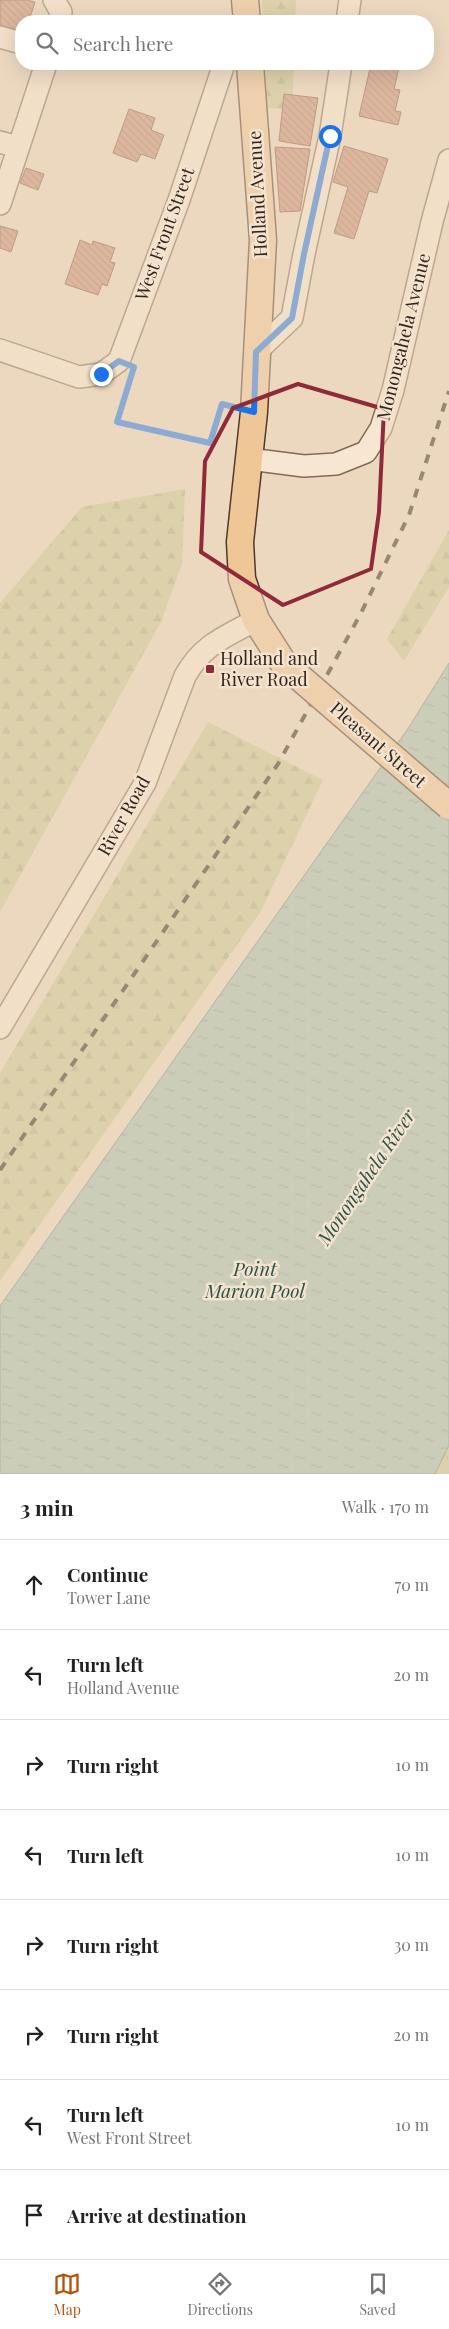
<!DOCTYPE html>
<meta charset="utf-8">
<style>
:root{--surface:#fff;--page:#f2f2f2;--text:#222;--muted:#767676;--line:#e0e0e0;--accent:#b45309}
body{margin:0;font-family:"Playfair Display",serif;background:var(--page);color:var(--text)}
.stop{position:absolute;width:15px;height:15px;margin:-11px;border:4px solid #1a73e8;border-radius:50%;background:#fff}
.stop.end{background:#1a73e8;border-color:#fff;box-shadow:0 1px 5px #0008}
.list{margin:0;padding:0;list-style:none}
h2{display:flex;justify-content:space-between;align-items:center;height:65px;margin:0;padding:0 20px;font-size:21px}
h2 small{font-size:16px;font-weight:400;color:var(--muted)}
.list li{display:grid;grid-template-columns:32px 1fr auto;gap:15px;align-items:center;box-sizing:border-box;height:90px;padding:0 20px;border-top:1px solid var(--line)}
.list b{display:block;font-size:19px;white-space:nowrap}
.list p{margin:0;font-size:16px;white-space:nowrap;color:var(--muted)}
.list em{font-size:16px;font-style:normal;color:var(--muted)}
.icon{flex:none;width:28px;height:28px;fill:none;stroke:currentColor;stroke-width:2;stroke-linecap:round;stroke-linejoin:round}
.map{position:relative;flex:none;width:449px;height:1474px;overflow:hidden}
.search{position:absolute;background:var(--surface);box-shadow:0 5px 20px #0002;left:15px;right:15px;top:15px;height:55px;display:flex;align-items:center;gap:12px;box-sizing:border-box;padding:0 18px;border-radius:20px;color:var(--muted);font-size:19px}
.sheet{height:785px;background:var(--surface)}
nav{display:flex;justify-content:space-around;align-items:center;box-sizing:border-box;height:70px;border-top:1px solid var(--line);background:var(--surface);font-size:14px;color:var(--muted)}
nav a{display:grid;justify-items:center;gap:2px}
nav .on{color:var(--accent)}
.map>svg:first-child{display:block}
</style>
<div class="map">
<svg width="449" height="1474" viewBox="0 0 449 1474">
<defs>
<pattern id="forest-firs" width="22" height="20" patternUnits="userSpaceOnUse" patternTransform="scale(1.25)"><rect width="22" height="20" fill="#c9c793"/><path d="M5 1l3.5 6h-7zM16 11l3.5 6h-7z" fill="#adab7e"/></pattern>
<pattern id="park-crowns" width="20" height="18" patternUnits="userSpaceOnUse" patternTransform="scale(1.25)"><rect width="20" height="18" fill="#c9c793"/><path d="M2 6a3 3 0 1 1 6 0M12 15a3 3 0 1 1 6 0" fill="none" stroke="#adab7e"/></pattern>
<pattern id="water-ripples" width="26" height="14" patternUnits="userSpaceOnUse" patternTransform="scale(1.25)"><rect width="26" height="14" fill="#a2beb1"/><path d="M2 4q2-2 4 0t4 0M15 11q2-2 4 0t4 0" fill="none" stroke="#859a8f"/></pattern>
<pattern id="building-back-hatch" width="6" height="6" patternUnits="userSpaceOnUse" patternTransform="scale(1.25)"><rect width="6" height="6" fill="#c98c75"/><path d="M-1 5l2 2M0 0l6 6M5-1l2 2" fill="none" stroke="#a4725f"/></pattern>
</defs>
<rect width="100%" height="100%" fill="#ecd8bf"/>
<path fill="url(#forest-firs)" d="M262,0H296L295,21H263Z
M265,64H294L292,109L268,108Z
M185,489L182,564L161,622L0,912V603L82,507Z
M449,530V587L404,661L387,639Z
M208,722L323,780L261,911L0,1281V1073Z"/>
<path fill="url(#park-crowns)" d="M449,1445V1474H435Z"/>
<path fill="url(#water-ripples)" stroke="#6a8b7e" d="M449,663V1445L435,1474H0V1306L409,727Z"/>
<path fill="url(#building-back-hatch)" stroke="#824f3f" d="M0,0H27L35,2L29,21H21V30L17,38L0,32Z
M371,64H400L394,89L400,90L395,111L401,112L398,125L359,116Z
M284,94L318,98L310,146L279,141Z
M129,109L155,118L151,130L164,135L155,159L141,154L137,162L113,153Z
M344,146L388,159L377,193L369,191L354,239L334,233L348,187L333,182Z
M275,147L310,149L300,211L280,212Z
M26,168L44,174L38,190L20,183Z
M0,226L18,231L11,252L0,248Z
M80,240L92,245L93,241L115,248L110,262L115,263L107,286L102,284L98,295L65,284Z"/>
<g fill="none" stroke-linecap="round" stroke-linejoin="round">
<defs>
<path id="minor" d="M54,0L61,12L60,21
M347,21L350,0
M0,37L21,43
M0,142L18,147
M0,204L46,64
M0,350L79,377L101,374L119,361L179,200L224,64
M256,352L292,318L304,254L330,136L341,64
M249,459L304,466L336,464L366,452L381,428L393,390L432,222L449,160
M0,1028L145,783L185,676C203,644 225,637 256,620"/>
<path id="major" d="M245,0L247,21
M250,64L263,240L254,412L240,542L242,579L256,620L284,664"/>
</defs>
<use href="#minor" stroke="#836958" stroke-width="24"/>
<use href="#major" stroke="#51382c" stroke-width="29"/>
<path stroke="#836958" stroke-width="3" stroke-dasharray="4 2.5" stroke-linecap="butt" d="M130,379L117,422L210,443L222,404L232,406"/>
<use href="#minor" stroke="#f7e6d1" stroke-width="21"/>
<use href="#major" stroke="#efc696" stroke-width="26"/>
<path stroke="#33241c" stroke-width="4" stroke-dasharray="9 9" stroke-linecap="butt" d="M0,1170L278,764L360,615L409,515L449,391"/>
<defs>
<path id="major-bridge" d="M284,664L449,806"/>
</defs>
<use href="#major-bridge" stroke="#51382c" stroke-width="29" stroke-linecap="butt"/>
<use href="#major-bridge" stroke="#efc696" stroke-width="26"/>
</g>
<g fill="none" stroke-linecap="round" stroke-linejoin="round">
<path stroke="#1a73e8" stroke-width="6" d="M101,374L119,361L134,367L117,422L210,443L222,404L254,412L256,352L292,318L304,254L330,136"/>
</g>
<path d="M0 0H449V1474H0ZM298,384L384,409L379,512L371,569L283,605L201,552L205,461L233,408Z" fill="#ecd8bf" fill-opacity=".55" fill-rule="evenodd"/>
<path fill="none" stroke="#902a3a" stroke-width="4" stroke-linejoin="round" d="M298,384L384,409L379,512L371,569L283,605L201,552L205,461L233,408Z"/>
<rect fill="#902a3a" stroke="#f4e3ce" stroke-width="2" x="205" y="664" width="10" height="10" rx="2.5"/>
<g text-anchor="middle" stroke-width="5" stroke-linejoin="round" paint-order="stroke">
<g font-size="18" fill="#33241c" stroke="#f4e3ce">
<text transform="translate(258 194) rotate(-93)" y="6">Holland Avenue</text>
<text transform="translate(165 234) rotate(-70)" y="6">West Front Street</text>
<text transform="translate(404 337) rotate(-76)" y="6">Monongahela Avenue</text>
<text transform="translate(378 745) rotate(41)" y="6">Pleasant Street</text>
<text transform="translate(124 816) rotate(-61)" y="6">River Road</text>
</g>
<g font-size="18" fill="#33241c" stroke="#f4e3ce" text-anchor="start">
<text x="220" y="665">Holland and<tspan x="220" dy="21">River Road</tspan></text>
</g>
<g font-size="19" font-style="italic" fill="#2c534a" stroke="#f4e3ce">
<text transform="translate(366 1177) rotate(-56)" y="7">Monongahela River</text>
<text x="255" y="1276">Point<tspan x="255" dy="22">Marion Pool</tspan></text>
</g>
</g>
</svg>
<div class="stop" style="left:330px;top:136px"></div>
<div class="stop end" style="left:101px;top:374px"></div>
<div class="search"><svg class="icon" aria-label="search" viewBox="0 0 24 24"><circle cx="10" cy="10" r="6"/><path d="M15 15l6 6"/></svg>Search here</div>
</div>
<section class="sheet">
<h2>3 min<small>Walk · 170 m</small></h2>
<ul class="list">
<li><svg class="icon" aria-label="ahead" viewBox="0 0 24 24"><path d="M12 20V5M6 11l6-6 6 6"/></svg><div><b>Continue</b><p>Tower Lane</p></div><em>70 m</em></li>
<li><svg class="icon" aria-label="left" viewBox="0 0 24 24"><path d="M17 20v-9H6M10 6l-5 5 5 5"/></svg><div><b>Turn left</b><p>Holland Avenue</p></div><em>20 m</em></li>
<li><svg class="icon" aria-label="right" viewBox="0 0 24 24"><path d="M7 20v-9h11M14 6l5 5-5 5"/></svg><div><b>Turn right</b></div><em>10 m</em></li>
<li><svg class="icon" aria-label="left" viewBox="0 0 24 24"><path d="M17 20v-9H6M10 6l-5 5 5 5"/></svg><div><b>Turn left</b></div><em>10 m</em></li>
<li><svg class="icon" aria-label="right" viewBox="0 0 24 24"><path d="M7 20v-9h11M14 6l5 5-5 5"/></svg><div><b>Turn right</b></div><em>30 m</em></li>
<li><svg class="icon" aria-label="right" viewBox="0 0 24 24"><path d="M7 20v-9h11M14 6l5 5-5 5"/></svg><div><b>Turn right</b></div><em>20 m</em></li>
<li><svg class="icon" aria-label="left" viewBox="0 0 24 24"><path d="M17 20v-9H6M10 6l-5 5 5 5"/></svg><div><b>Turn left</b><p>West Front Street</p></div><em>10 m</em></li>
<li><svg class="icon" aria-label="arrive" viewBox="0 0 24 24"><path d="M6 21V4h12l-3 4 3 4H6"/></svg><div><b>Arrive at destination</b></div></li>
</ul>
</section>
<nav>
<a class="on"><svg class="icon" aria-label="map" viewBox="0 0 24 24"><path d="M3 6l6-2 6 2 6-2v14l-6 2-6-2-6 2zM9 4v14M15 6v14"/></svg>Map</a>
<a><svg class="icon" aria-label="directions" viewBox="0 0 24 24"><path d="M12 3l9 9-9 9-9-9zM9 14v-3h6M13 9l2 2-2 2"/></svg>Directions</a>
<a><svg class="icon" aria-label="saved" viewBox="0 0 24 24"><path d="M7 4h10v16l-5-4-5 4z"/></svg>Saved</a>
</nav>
